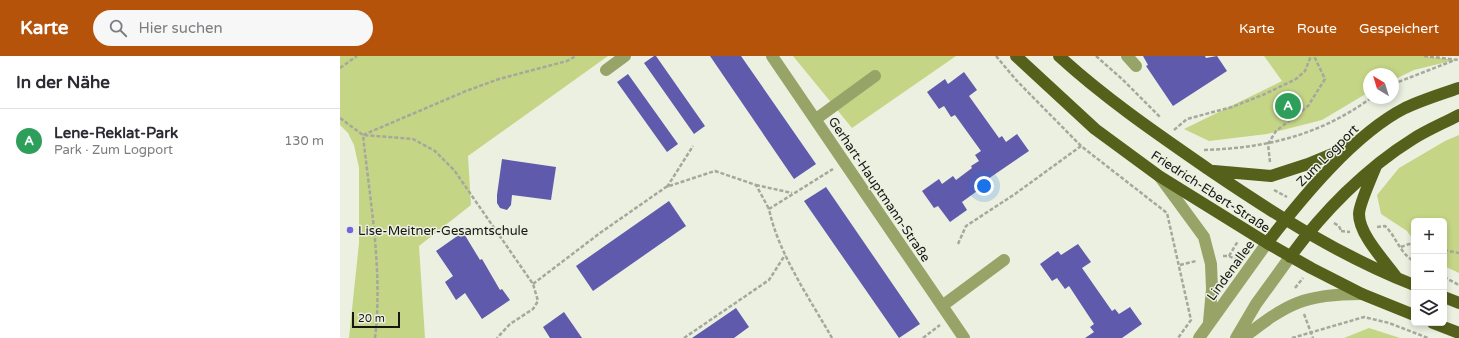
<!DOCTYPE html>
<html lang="de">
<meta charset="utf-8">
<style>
:root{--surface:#fff;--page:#f7f7f7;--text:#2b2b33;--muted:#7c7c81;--line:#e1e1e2;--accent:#b45309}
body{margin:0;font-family:"Varela Round",sans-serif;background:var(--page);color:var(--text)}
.controls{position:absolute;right:12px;bottom:12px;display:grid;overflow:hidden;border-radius:6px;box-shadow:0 2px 6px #0003}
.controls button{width:36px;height:36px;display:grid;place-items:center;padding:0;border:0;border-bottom:1px solid var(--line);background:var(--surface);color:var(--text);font:20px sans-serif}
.compass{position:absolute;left:1023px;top:12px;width:36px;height:36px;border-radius:50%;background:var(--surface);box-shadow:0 2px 6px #0003;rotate:322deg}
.scale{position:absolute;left:12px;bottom:10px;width:48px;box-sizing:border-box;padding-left:4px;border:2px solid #161712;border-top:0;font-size:11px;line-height:14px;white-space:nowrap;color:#161712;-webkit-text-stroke:3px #ecf0e1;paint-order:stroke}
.you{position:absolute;left:644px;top:130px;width:14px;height:14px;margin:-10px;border:3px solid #fff;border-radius:50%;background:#1a73e8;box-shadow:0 0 0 6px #1a73e833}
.badge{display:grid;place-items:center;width:26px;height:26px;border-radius:50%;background:var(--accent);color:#fff;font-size:13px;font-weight:700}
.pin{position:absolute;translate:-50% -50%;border:2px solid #fff;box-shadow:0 1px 4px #0006}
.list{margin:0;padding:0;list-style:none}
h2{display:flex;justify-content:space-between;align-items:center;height:52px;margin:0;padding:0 16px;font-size:17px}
h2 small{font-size:13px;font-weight:400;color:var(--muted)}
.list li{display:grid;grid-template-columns:26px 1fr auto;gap:12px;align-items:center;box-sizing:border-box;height:64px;padding:0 16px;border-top:1px solid var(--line)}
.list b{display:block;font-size:15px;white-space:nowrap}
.list p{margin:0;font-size:13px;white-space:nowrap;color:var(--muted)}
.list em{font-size:13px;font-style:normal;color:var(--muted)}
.icon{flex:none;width:22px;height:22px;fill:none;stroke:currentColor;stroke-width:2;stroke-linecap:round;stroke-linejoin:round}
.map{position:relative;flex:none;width:1119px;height:282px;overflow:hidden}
header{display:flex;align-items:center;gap:24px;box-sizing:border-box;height:56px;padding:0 20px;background:var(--accent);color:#fff}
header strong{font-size:19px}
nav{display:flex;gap:22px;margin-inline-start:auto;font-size:14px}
.search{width:280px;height:36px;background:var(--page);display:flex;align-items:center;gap:10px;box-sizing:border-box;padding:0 14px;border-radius:22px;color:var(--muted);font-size:15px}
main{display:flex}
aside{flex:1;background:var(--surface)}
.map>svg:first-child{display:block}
</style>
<header>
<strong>Karte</strong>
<div class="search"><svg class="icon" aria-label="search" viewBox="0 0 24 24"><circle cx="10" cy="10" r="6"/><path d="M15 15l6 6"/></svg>Hier suchen</div>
<nav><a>Karte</a><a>Route</a><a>Gespeichert</a></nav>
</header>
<main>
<aside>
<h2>In der Nähe<small></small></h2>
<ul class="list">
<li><span class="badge" style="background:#2e9e5b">A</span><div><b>Lene-Reklat-Park</b><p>Park · Zum Logport</p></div><em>130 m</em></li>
</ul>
</aside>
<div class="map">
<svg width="1119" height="282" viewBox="0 0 1119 282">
<rect width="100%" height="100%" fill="#ecf0e1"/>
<path fill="#c4d586" d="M0,0H268L128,100L131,149L79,190L85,282H9L19,187V112L14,89L8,77L0,69Z
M453,0H616L512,72Z
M924,0H1084L1115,4L1074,14L1053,24V18H1029V36L982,64L927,78L869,85L844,73L942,25Z
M1119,79V217L1104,210V165H1074V185L1067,175L1041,158L1037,139L1059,112L1105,85Z
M1029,272L1060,282H1004Z"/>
<path fill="#5f5aab" d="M314,0H316L365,70L354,78L304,7Z
M370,0H401L476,108L454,123Z
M803,0H865L866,2L877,0L887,15L833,50L806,10L808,9Z
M624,16L637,34L629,40L659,82L662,80L666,86L677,78L689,95L642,127L644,130L622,146L627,154L610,166L598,150L594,152L582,135L599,123L602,128L613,120L616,124L632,112L631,110L639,105L635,99L641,95L615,59L611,61L604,50L599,53L587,36L605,23L608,28Z
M288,18L338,88L327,96L277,26Z
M162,103L216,111L211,144L172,139L171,149L167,154L160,152L157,147V139Z
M486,131L580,268L559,282L464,145Z
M329,145L346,170L253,235L236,210Z
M123,176L140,204L142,203L160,234L162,233L170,244L142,263L125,237L116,244L105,226L113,220L96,195Z
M738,188L751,206L742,212L772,255L775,253L779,258L790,251L802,268L782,282H745L754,276L750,271L754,268L729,230L725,233L717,222L712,225L700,208L718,195L721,199Z
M396,252L409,271L394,282H352Z
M224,256L242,282H210L203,271Z"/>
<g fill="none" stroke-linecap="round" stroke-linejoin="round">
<path stroke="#a5a89c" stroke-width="2.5" stroke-dasharray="4 2" stroke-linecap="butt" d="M656,0L677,25L741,90L827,157L851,264L838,282
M756,0L782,23L821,62
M1084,0L1119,4
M0,12L17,0
M1053,28L1115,4
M0,62L23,79L73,83L95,95L114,114L193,228L198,245L193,253L170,268L157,282
M834,74L847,63L892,51L925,38L956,23L965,15L971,0
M864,94C927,92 980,79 1031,42
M930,106L928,88L936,75L968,50L985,23L974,0
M416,129L452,137
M327,131L353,90
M934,134L947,141
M994,167L999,170L1001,175
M1037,171L1045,170C1056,180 1060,198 1074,205
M1001,175L1010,176
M618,188L626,170L675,138L741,90
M1061,191L1069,188L1074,189
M1104,194L1119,197
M883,200H889L899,205
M889,200L898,185
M840,209L856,205
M1104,221L1119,229
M193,228L260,177L326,131L375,115L416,129L429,153
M955,232L963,222
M964,258L973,282
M35,282C43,215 30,145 23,79L126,35L159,23L227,5L236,0
M344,282L429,224L445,199
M492,282C470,243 438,197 429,153L493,113
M583,282L600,269
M952,282L1024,261L1049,267L1088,282"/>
<path stroke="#97a468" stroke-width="12" d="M432,0L624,282
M787,0L796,10
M266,14L285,0
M476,63L535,20
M820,121L864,181L871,208L872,233L869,266
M602,250L664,204
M859,282L927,187
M896,282L916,248L950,201
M903,282C948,247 964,238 1022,238"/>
<path stroke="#55611b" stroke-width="12" d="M676,0L755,73L819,120L927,187L971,212L1022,238L1074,259
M719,0C766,43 819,79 871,115C936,159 1000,200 1074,229
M1036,110C1032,120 1019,149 1019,158C1019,179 1045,205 1057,222
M874,115L931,120L968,108L1009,91
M927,187C962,142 1014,78 1065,52C1082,44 1101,38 1119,32
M950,201C982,157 1026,112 1073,83C1087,74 1104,67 1119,59
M1104,241L1119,247
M1093,267L1119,277"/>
</g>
<circle fill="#7266e0" stroke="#ecf0e1" stroke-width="1.5" cx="10" cy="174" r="4"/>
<g text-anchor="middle" stroke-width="3" stroke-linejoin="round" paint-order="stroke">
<g font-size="13" fill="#161712" stroke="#ecf0e1">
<text transform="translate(987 99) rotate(-45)" y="5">Zum Logport</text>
<text transform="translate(540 133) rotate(56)" y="5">Gerhart-Hauptmann-Straße</text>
<text transform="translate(871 135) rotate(33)" y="5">Friedrich-Ebert-Straße</text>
<text transform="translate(890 214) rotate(-54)" y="5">Lindenallee</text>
</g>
<g font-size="13" fill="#161712" stroke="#ecf0e1" text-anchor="start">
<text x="18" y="179">Lise-Meitner-Gesamtschule</text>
</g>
</g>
</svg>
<div class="controls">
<button>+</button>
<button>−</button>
<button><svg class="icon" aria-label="layers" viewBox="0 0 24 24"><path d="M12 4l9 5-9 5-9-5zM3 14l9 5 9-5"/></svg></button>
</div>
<svg class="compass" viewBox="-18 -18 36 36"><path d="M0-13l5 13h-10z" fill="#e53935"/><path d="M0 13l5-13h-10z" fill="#7c7c81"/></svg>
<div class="scale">20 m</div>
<div class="you"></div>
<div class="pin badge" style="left:948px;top:50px;background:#2e9e5b">A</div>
</div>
</main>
